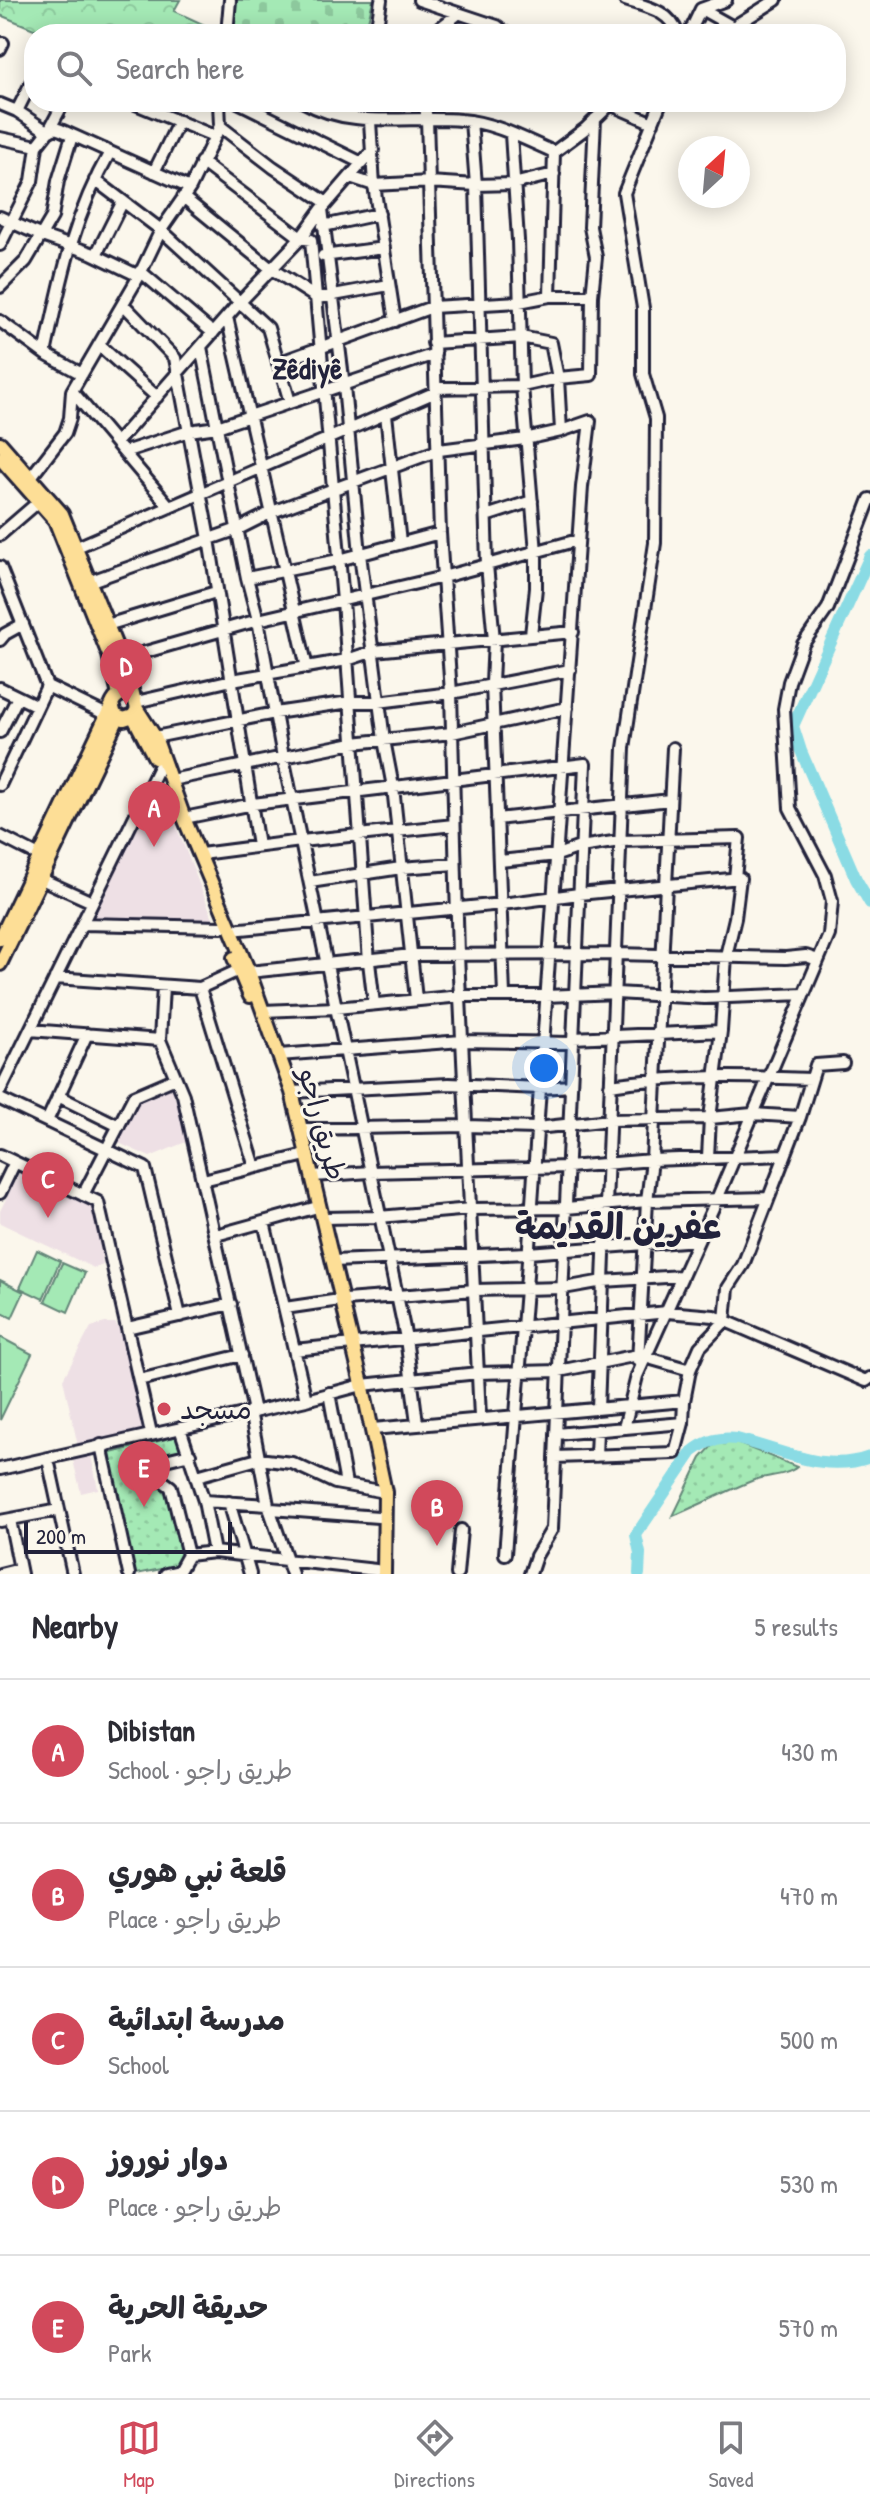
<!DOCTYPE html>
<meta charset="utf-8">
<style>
:root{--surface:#fff;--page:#f2f2f3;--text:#2b2b33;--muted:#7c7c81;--line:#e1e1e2;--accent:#d1495b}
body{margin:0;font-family:"Patrick Hand","Playpen Sans Arabic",sans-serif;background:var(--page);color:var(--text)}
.compass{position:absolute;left:678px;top:136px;width:72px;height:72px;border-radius:50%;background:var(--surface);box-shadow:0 4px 20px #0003;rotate:26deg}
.scale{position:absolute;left:24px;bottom:20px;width:208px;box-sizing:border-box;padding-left:8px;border:4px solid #22223b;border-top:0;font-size:22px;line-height:28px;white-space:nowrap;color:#22223b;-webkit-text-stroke:6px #fbf7ec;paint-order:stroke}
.you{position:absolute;left:544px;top:1068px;width:28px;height:28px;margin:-20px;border:6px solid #fff;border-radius:50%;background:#1a73e8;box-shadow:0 0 0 12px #1a73e833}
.badge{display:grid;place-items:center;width:52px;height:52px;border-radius:50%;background:var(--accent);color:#fff;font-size:26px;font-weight:700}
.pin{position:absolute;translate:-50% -66px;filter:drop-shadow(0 2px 4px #0008)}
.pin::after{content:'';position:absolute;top:42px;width:28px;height:24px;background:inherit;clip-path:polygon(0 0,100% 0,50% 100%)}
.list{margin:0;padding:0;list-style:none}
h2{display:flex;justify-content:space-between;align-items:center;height:104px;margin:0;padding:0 32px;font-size:34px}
h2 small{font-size:26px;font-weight:400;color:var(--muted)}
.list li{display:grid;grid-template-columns:52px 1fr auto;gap:24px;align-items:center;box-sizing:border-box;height:144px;padding:0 32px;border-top:2px solid var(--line)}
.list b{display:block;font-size:30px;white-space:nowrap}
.list p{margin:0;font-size:26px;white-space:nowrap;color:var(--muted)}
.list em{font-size:26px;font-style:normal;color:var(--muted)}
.icon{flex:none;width:44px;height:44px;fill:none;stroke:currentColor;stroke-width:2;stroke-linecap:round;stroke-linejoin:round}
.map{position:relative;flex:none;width:870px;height:1574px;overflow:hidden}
.search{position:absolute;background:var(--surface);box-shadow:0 4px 20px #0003;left:24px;right:24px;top:24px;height:88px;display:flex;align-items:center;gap:20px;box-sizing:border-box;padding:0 28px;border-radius:32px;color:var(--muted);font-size:30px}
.sheet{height:824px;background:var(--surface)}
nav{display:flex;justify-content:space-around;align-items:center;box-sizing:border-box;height:112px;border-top:2px solid var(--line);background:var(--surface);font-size:22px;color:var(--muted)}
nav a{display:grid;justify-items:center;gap:4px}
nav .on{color:var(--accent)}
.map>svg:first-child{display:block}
</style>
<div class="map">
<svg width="870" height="1574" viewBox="0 0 870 1574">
<defs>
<pattern id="grass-dots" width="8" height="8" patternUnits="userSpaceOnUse" patternTransform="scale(2)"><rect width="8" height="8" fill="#a4e9b5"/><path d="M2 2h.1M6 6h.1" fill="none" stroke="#8dc89d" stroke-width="1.8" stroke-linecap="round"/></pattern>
<pattern id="forest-crowns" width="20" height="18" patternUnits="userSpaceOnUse" patternTransform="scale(2)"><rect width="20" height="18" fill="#a4e9b5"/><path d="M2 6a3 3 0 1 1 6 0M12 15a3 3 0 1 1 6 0" fill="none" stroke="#8dc89d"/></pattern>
<pattern id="cemetery-stones" width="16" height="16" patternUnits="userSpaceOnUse" patternTransform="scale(2)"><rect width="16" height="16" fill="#a4e9b5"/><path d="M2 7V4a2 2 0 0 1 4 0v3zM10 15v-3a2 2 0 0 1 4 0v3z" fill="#8dc89d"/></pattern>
</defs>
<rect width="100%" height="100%" fill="#fbf7ec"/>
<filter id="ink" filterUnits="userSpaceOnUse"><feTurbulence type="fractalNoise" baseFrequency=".0125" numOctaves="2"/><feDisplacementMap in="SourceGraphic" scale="16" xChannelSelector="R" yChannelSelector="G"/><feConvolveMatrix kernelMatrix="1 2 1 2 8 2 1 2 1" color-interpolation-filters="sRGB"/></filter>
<g filter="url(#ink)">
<path fill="#eee0e5" d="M157,778L214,921L92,917Z
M168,1074L188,1141L150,1157L110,1139L134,1087Z
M20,1171L90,1204L95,1214L103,1265L94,1268L0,1223V1211Z
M105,1323H115L122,1332L146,1431L78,1446L63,1379L91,1327Z
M91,1456L98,1489L81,1493L73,1460Z"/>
<path fill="url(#grass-dots)" stroke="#638678" stroke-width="2" d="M178,1436L182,1451L151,1458L156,1482L168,1489L185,1551L176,1566L136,1574L107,1454Z
M729,1440L797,1467C785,1477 764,1475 749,1482C723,1493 699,1505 673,1516L701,1458L712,1446Z"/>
<path fill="url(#forest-crowns)" stroke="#638678" stroke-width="2" d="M0,0H180L174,11L218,31L217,34H46L0,15Z"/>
<path fill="url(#cemetery-stones)" stroke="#638678" stroke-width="2" d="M235,0H373L365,34H232Z"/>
<path fill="#a4e9b5" stroke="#638678" stroke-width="2" d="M37,1250L60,1261L43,1299L20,1288Z
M62,1263L85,1273L68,1312L45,1301Z
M0,1280L24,1292L12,1318L0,1312Z
M0,1337L32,1354L0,1420Z"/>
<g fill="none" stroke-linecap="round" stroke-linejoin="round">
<path stroke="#8adbe4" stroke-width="12" d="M870,556L793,726L801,751L856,879L870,903
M639,1574L640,1553L636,1535L692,1452C705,1441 720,1437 737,1439C782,1450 824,1474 870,1457"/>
<defs>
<path id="minor" d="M419,0L497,26L507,34
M625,0C647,7 669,10 678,34
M701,9L733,27L776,0
M227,34L230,0
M376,34L381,0
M432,34L458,14
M689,34L701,9L726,0
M0,49L3,43
M131,102L214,136
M238,102L362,163
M304,102C353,130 408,115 461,120C493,122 526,140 554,152
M424,102L427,119L440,533L451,693L458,955L480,1417
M607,103L653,123
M0,104L17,111L48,132L55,128L61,130L190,188
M17,111L34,77
M348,116L353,102
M370,121L374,185L395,321
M471,121L476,185L487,565L494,640L492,683L504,995
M220,126L273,167L327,203
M511,134L518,240L522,386L536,552V588L531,635
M0,138L37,146
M554,152L585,129L613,102
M201,162L301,238L311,240L343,601L369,962L374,1004
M154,172L179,121
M350,177L374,185L429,182L476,185L513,184L554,174
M95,180L161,230L268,328L290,402
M183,197L270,268L317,298L389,285
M322,209L344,386L360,554L384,740L393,787L416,999
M0,217L42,236L91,253L139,276
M323,226L379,214
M0,245L32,181L37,146L48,132L64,102
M96,255L123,201
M323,256L384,248
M140,271L213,333
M0,287L26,261L52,217L58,181L72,136
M550,296L554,152
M592,296L596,257L590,227L595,119
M123,304L175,358L209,539L258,846
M227,317L307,668
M0,321L45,354
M433,343L521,337L551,343L558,378L561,431
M99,345L157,397
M201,347L247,578L258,620L283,757L406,1338L417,1423
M278,363L432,307L519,302L550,296H592L591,375L558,378L522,386L436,388
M82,374L45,354C61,280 72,219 110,152
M72,391L170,507
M386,414L400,543
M117,442L239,303L301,238L322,209L373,150
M124,452L189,431L217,427L435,354
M31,477L65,433L70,418L72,391L139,276L161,230L190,188L220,126L219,102
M486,516L532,501
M0,535L44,497
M77,547L436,392
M0,567L47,686L0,785
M247,578L339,560L440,533
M91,581L238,529L272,512L439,450L525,439L561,431L590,421L582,487L526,1289L505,1554
M107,625L216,592
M0,640L5,634L23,624
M121,659L258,620L443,577L578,540
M47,686L107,715
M0,688L37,706
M136,702L232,680L347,660L374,651L573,632
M0,732L18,697
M155,737L275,713L350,702H378L451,693L570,670
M171,780L353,743L452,733L567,708
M184,818L253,804L585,764L552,1529L536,1556L530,1574
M497,819L670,800
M0,836L39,856
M201,854L301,841L454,825
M500,861L557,855L580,847L620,841L739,838L735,878
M39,878L92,902
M310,882L401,868L455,864
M82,924L222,927
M231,930L502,904L579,894L740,878L735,918L726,956L721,1031L710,1118L708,1157
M249,972L412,955L616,954L786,958L806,956L818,960
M55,978L200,988L239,970
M163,986L160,1040L183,1095L254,1411
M200,988L255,1167
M263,1011L336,1008L461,996H546L616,993L704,998L804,994
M30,1030L160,1040
M573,1038L721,1031
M279,1055L462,1041L572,1043
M610,1085C677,1075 743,1076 811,1079
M0,1091L159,767
M292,1092L449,1084L540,1088L571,1086
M58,1096L119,1126
M0,1099L145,1168L180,1316
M47,1121L87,1034
M301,1129L466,1126L537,1128L610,1120L710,1118L752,1114L800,1117
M0,1155L98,1202L151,1433
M313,1176L370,1172L568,1167L652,1160L784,1155
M203,1180L302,1156
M0,1193L15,1162
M83,1195L134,1096L176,1078
M323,1218L379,1217L471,1209L566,1208L647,1201L767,1198
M264,1222L306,1400
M216,1235L314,1208
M333,1261L528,1253L697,1240
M285,1308L333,1301L475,1290L564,1288L603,1281L682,1276
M127,1328L231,1304
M294,1350L667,1312L714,1316L866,1381L870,1378
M638,1361L647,1201L652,1160L673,748
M139,1380L242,1355
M329,1393L346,1484
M598,1408L624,748L655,543L656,418L643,374V308L624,193L661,102
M250,1411L268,1505L292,1574
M683,1423L684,1401L690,1370L700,1347L725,1321L728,1288L743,1265L800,1117L816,1065L843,1063
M180,1428L204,1501L214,1552
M624,1428L637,1376L717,1199L829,935L832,901L825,875L790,808L784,709L789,682L803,644L828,608L870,499
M373,1429L684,1401
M101,1445L129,1574
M596,1456L597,1430
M555,1457L675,1453L683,1423L556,1434
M48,1459L73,1574
M0,1469L306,1400L362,1385L478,1373L559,1371L638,1355L690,1370
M197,1476L258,1459L292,1463L335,1483L385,1492
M204,1501L268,1505
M229,1502L250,1574
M271,1509L378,1517
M10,1520L21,1574
M0,1521L59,1510
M188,1555L214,1552L376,1570
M0,1574L20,1569
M166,1574L179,1571L188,1555L171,1487L160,1479L157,1462L190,1454
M457,1574L461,1530"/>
<path id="major" d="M0,443L62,514L130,681L134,698
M0,458L55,520L109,655L119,695
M137,709L155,737L184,818L249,972L292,1092L363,1388L385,1492L384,1574
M133,716L155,758
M0,939L113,702C118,693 126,692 134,698L137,709L133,716L124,719L115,715L112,704
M234,958L250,996
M0,964L118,718"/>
</defs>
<use href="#minor" stroke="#22223b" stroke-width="16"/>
<use href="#major" stroke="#22223b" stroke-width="18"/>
<use href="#minor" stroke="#fbf7ec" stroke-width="10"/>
<use href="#major" stroke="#fdde96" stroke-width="12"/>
</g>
</g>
<circle fill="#d1495b" stroke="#fbf7ec" stroke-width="3" cx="164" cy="1409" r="8"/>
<g text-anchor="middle" stroke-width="6" stroke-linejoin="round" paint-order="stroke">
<g font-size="28" fill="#22223b" stroke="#fbf7ec">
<text transform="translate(323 1124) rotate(75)" y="10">طريق راجو</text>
</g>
<g font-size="28" fill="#22223b" stroke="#fbf7ec" text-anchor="start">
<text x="180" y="1419">مسجد</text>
</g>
<g font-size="30" font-weight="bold" fill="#22223b" stroke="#fbf7ec">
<text x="307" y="379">Zêdiyê</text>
</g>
<g font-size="36" font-weight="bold" fill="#22223b" stroke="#fbf7ec">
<text x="618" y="1239">عفرين القديمة</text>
</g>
</g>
</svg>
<svg class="compass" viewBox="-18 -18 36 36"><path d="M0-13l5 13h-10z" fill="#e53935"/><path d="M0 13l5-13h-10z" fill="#7c7c81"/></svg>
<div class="scale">200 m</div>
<div class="you"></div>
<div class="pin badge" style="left:154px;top:847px">A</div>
<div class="pin badge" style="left:437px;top:1546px">B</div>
<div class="pin badge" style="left:48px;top:1218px">C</div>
<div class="pin badge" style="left:126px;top:705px">D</div>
<div class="pin badge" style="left:144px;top:1507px">E</div>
<div class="search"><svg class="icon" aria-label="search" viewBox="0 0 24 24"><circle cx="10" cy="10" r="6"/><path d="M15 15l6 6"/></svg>Search here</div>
</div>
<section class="sheet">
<h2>Nearby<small>5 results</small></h2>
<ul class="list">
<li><span class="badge">A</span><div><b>Dibistan</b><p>School · طريق راجو</p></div><em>430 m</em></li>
<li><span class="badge">B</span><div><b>قلعة نبي هوري</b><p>Place · طريق راجو</p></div><em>470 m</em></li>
<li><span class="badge">C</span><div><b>مدرسة ابتدائية</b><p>School</p></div><em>500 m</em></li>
<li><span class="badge">D</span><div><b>دوار نوروز</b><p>Place · طريق راجو</p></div><em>530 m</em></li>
<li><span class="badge">E</span><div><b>حديقة الحرية</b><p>Park</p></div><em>570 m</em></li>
</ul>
</section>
<nav>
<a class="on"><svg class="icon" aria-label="map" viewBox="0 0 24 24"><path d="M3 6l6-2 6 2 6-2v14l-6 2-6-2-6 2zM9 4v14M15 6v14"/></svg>Map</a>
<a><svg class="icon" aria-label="directions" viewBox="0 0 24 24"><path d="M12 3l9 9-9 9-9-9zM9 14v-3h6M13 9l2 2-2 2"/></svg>Directions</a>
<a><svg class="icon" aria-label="saved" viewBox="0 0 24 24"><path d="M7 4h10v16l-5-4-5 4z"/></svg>Saved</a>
</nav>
